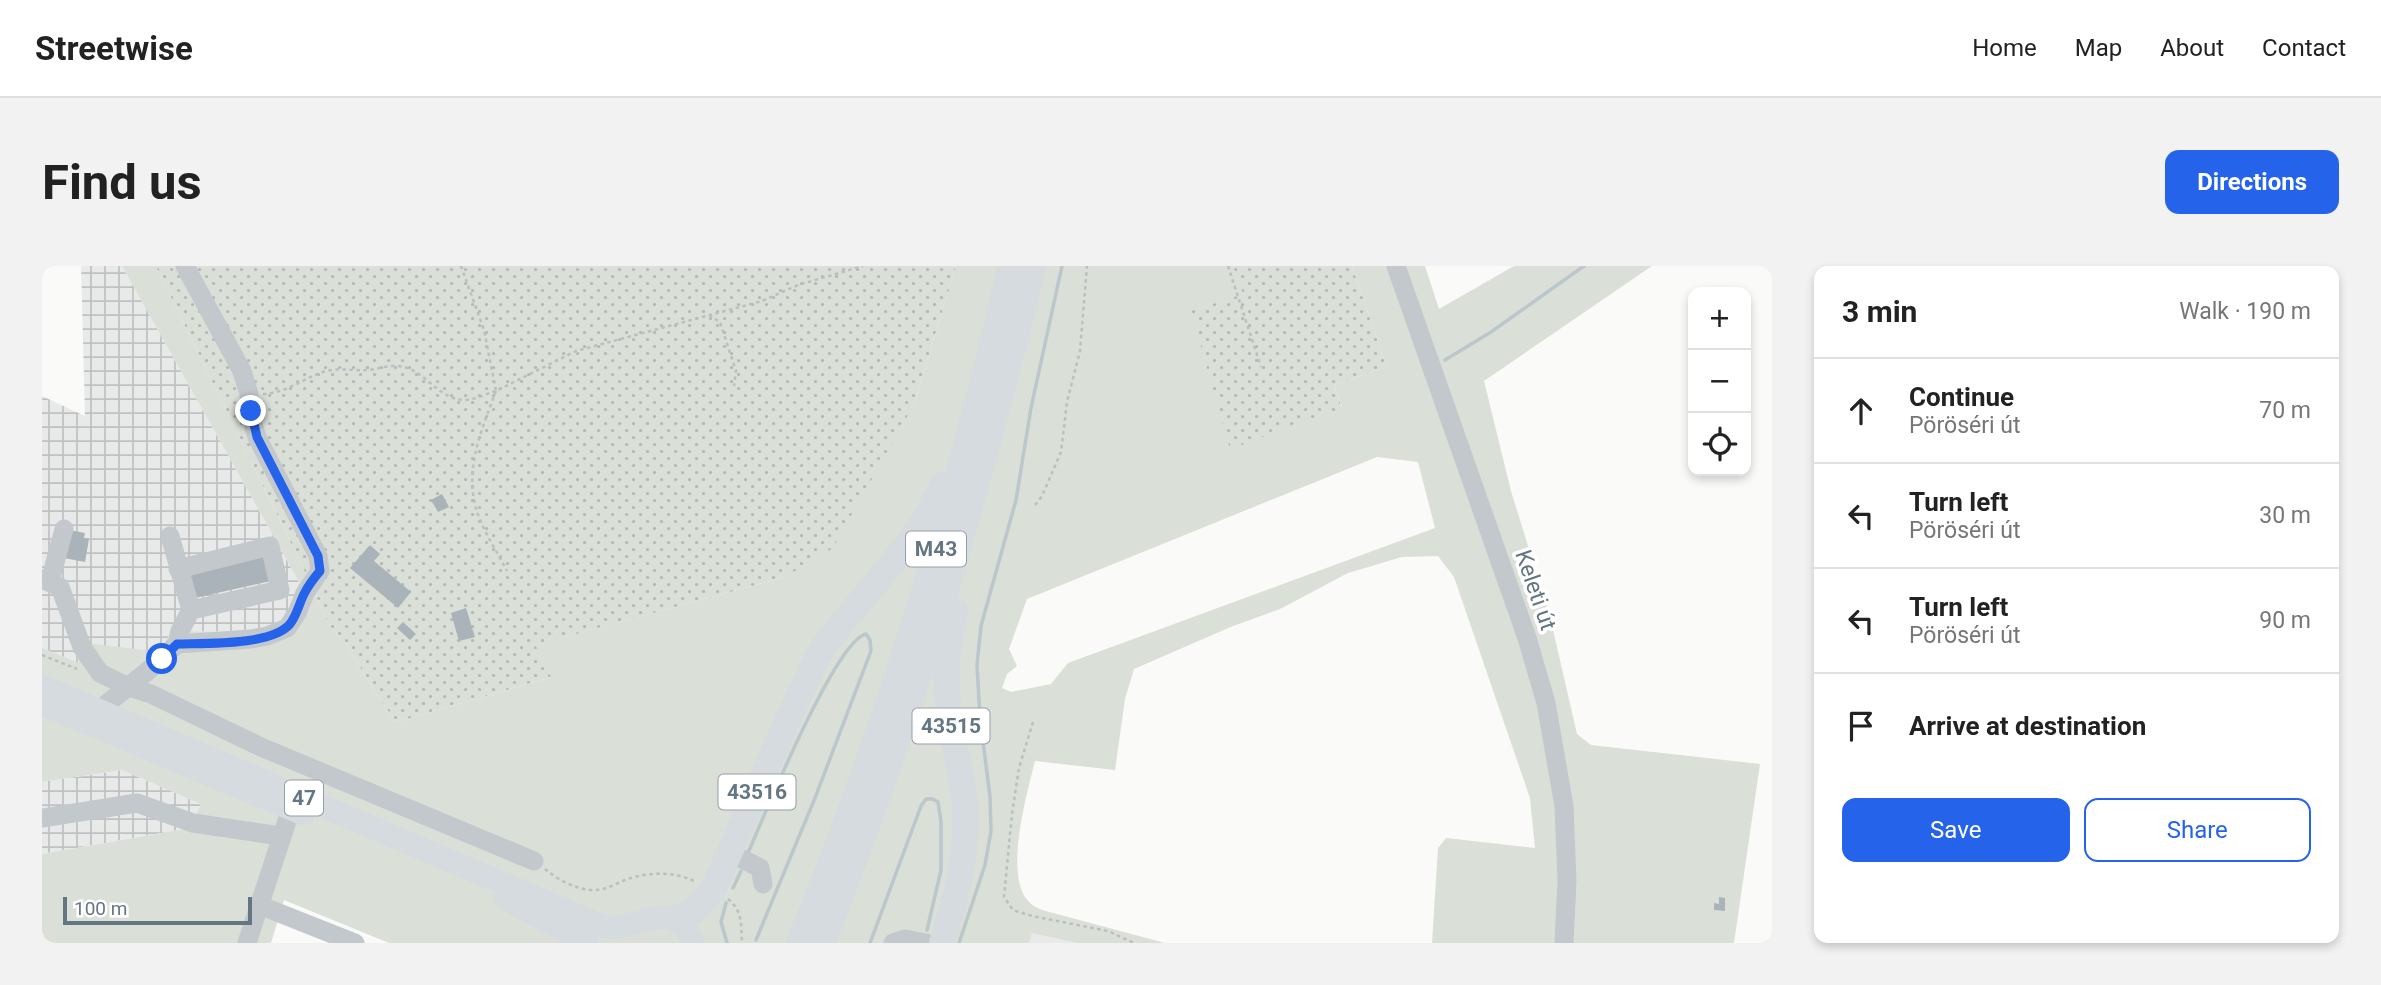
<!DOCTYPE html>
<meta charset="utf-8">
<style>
:root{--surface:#fff;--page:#f2f2f2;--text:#222;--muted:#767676;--line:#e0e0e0;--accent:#2563eb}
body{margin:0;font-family:Roboto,sans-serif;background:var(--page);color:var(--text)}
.controls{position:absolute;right:21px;top:21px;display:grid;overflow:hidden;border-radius:14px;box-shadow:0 4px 10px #0003}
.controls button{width:63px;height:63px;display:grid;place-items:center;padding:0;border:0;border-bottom:2px solid var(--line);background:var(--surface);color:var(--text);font:35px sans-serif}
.scale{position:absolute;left:21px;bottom:18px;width:189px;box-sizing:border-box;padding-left:7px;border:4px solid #657683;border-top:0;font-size:19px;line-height:24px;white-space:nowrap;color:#657683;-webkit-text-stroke:5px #fff;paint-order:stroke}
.stop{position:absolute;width:21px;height:21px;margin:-16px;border:5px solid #2563eb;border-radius:50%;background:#fff}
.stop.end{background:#2563eb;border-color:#fff;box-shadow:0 2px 7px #0008}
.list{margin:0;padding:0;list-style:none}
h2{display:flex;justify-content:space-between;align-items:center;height:91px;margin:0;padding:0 28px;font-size:30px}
h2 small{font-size:23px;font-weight:400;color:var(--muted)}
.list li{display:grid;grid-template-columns:46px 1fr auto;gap:21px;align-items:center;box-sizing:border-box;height:105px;padding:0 28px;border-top:2px solid var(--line)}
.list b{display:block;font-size:26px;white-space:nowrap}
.list p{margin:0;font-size:23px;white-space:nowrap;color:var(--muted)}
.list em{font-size:23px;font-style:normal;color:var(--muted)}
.actions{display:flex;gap:14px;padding:21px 28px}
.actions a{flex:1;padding:16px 0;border:2px solid var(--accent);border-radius:14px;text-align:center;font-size:24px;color:var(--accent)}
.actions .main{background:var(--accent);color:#fff}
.icon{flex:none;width:38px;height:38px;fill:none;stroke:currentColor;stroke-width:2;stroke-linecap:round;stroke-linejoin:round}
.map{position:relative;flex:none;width:1730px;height:677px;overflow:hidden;border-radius:14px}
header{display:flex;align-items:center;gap:42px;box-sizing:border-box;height:98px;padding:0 35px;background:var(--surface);border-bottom:2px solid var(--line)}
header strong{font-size:33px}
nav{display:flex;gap:38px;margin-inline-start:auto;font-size:24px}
.intro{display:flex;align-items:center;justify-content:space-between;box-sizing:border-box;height:168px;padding:0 42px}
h1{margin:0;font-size:49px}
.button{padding:18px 32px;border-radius:14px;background:var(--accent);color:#fff;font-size:24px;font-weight:700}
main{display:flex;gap:42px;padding:0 42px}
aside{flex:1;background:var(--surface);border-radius:14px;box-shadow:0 4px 10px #0003}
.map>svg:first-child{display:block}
</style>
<header>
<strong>Streetwise</strong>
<nav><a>Home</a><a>Map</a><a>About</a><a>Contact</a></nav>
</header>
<div class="intro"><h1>Find us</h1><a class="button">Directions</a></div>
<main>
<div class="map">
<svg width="1730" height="677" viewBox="0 0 1730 677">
<defs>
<pattern id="industrial-grid" width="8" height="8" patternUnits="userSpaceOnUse" patternTransform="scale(1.75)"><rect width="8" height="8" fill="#e8e9e9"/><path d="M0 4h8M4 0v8" fill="none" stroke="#c0c1c2"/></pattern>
<pattern id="park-dots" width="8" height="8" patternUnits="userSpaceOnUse" patternTransform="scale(1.75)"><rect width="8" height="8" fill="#dadfd7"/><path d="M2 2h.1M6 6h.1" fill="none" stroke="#b4b9b4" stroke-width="1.8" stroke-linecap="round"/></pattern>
</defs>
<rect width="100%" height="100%" fill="#fafaf8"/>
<path fill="#e8e9e9" d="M990,666L1036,677H987Z"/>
<path fill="url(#industrial-grid)" d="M39,0H80L257,316L245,353L216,366L130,365L117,386L38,398L0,382V130L43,150Z
M80,504L159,538L148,562L0,588V516Z"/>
<path fill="#dadfd7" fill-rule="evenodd" d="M80,0H114L265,310L287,359L304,378L338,434L355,456L509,411L492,379L743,311L872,138L914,0H1191L1202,28L1150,45L1300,141L1292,119L1345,101L1310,0H1383L1397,43L1472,0H1610L1442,115L1469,225L1508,351L1535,468L1549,479L1718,498L1692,677H1390L1396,582L1404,572L1493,582L1488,532L1412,311L1396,290L1360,291L1306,307L1238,343L1191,360L1092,403L1083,433L1073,504L993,495C985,527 964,602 983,631C988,638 993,641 1000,644L1123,677H1036L990,667L987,677H347L242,634L229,677H0V588L148,562L159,538L80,504L0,516V382L37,397L32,383L53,378L117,386L130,365L216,366L245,353L257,316ZM1335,191L1376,196L1393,262L1026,397L1009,418L969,426L960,422L965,408L975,400L967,383L985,333Z"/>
<path fill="url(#park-dots)" d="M114,0H914L872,138L791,282L743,311L493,379L509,411L355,456L338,434L304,378L287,359L265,310Z
M1191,0H1310L1345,101L1292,119L1300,142L1188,183L1149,45L1201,28Z"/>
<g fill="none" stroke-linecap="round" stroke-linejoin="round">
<path stroke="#bbc7cb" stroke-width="3.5" d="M1403,94L1449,66L1542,0
M706,587C722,550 793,375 824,368L828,374L829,385L773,532L714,674
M691,622L699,605
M684,637L679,656L685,677
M828,677L879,540L884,533H891L896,536L899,556V604L885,664
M917,677L943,599L949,565L948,531L938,451L935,399L939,360L974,234L989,142L1020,0"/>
</g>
<path fill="#aab3b9" d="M400,228L407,241L396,246L389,234Z
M27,264L43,267L42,272L47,273L43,296L22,292Z
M328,279L338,288L332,295L369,326L356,342L308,302Z
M227,287L233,314L153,332L148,306Z
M424,342L433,371L417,375L409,347Z
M361,356L374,368L368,374L355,362Z
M1677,631L1683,632V645L1672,644V637L1677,638Z"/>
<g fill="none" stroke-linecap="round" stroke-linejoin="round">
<path stroke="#bbbfc2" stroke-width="2.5" stroke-dasharray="3.5 3.5" stroke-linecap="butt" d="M419,0L442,64L454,125L534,85L720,35L756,19L821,0
M1186,0L1219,101
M667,49L678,56L694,105L692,120
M454,125C439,165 420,208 437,251C444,270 456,287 465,305
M221,128C245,127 260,113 281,106C295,101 311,105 325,104C333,104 342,100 351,100C381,98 393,133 422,134C433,134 444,128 453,125
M993,239L1000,230L1019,186L1025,136L1038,85L1045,0
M0,389L35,403
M991,456L977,502L970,548L962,631L971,644L990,650L1066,665L1092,677
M503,603C516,614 535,624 552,624C564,624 573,618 583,614C605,606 631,605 652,615
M686,633C701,645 699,659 700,677"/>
<path stroke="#c3c8cc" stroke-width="19" d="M1354,0L1485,372L1504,437L1522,540L1525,615L1522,677
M128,270L149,344L138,365L135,378
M136,303L228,280L238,324L149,344
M0,313L18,321L40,381L58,407L84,420L109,428L219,481L492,595
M8,315L22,263
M57,444L107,404L135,378L209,373L225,370L245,362L255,347L263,327L278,305L276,290L215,171L210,155L207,128L200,105L143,0
M0,552L95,537L151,557L238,570
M689,587L718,602L721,618
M217,639L313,677
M205,677L249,543
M851,677L863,673L884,677"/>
<path stroke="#d6dbdf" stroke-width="23" d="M0,420L561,660C593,668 633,626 651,677
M0,438L261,548
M463,633L546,677"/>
<path stroke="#d6dbdf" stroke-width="26" d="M632,653L651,645L671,624L752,440L780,382L869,274L885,250L901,219
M757,677C847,458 916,230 969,0
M780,677C869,455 935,232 991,0
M900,677C914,632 926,588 923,540C922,512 912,484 908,456C902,418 904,381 913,344"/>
</g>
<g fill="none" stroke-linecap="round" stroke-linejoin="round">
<path stroke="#2563eb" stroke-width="9" d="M120,393L135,378C163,377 229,380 248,358C255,349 257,338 262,328C266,320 272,312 278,305L276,290L215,171L209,145"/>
</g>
<g text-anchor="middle" stroke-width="7" stroke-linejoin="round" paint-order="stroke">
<g fill="#fff" stroke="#939fa8" stroke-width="2">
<rect x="864" y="265.5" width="60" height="35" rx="5"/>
<rect x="870.5" y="442.5" width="77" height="35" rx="5"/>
<rect x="676.5" y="508.5" width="77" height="35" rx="5"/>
<rect x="243" y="514.5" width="38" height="35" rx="5"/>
</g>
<g font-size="21" font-weight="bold" fill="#657683">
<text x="894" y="290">M43</text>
<text x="909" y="467">43515</text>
<text x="715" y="533">43516</text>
<text x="262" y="539">47</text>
</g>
<g font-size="23" fill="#657683" stroke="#fff">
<text transform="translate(1494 324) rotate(71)" y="8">Keleti út</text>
</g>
</g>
</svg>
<div class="controls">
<button>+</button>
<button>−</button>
<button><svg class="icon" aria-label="locate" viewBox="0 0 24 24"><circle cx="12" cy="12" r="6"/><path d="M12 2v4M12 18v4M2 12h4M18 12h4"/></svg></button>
</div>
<div class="scale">100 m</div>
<div class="stop" style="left:120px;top:393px"></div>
<div class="stop end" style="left:209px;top:145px"></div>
</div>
<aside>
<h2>3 min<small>Walk · 190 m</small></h2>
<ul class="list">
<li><svg class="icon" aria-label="ahead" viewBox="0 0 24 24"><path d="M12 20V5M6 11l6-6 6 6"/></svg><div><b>Continue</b><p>Pöröséri út</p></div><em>70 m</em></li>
<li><svg class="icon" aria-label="left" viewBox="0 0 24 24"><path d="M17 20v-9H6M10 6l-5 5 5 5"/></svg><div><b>Turn left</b><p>Pöröséri út</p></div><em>30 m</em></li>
<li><svg class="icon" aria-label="left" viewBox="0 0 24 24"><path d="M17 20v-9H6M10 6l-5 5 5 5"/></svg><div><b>Turn left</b><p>Pöröséri út</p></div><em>90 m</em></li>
<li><svg class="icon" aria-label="arrive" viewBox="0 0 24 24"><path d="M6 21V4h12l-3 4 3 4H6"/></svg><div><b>Arrive at destination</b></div></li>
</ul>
<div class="actions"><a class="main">Save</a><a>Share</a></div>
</aside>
</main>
